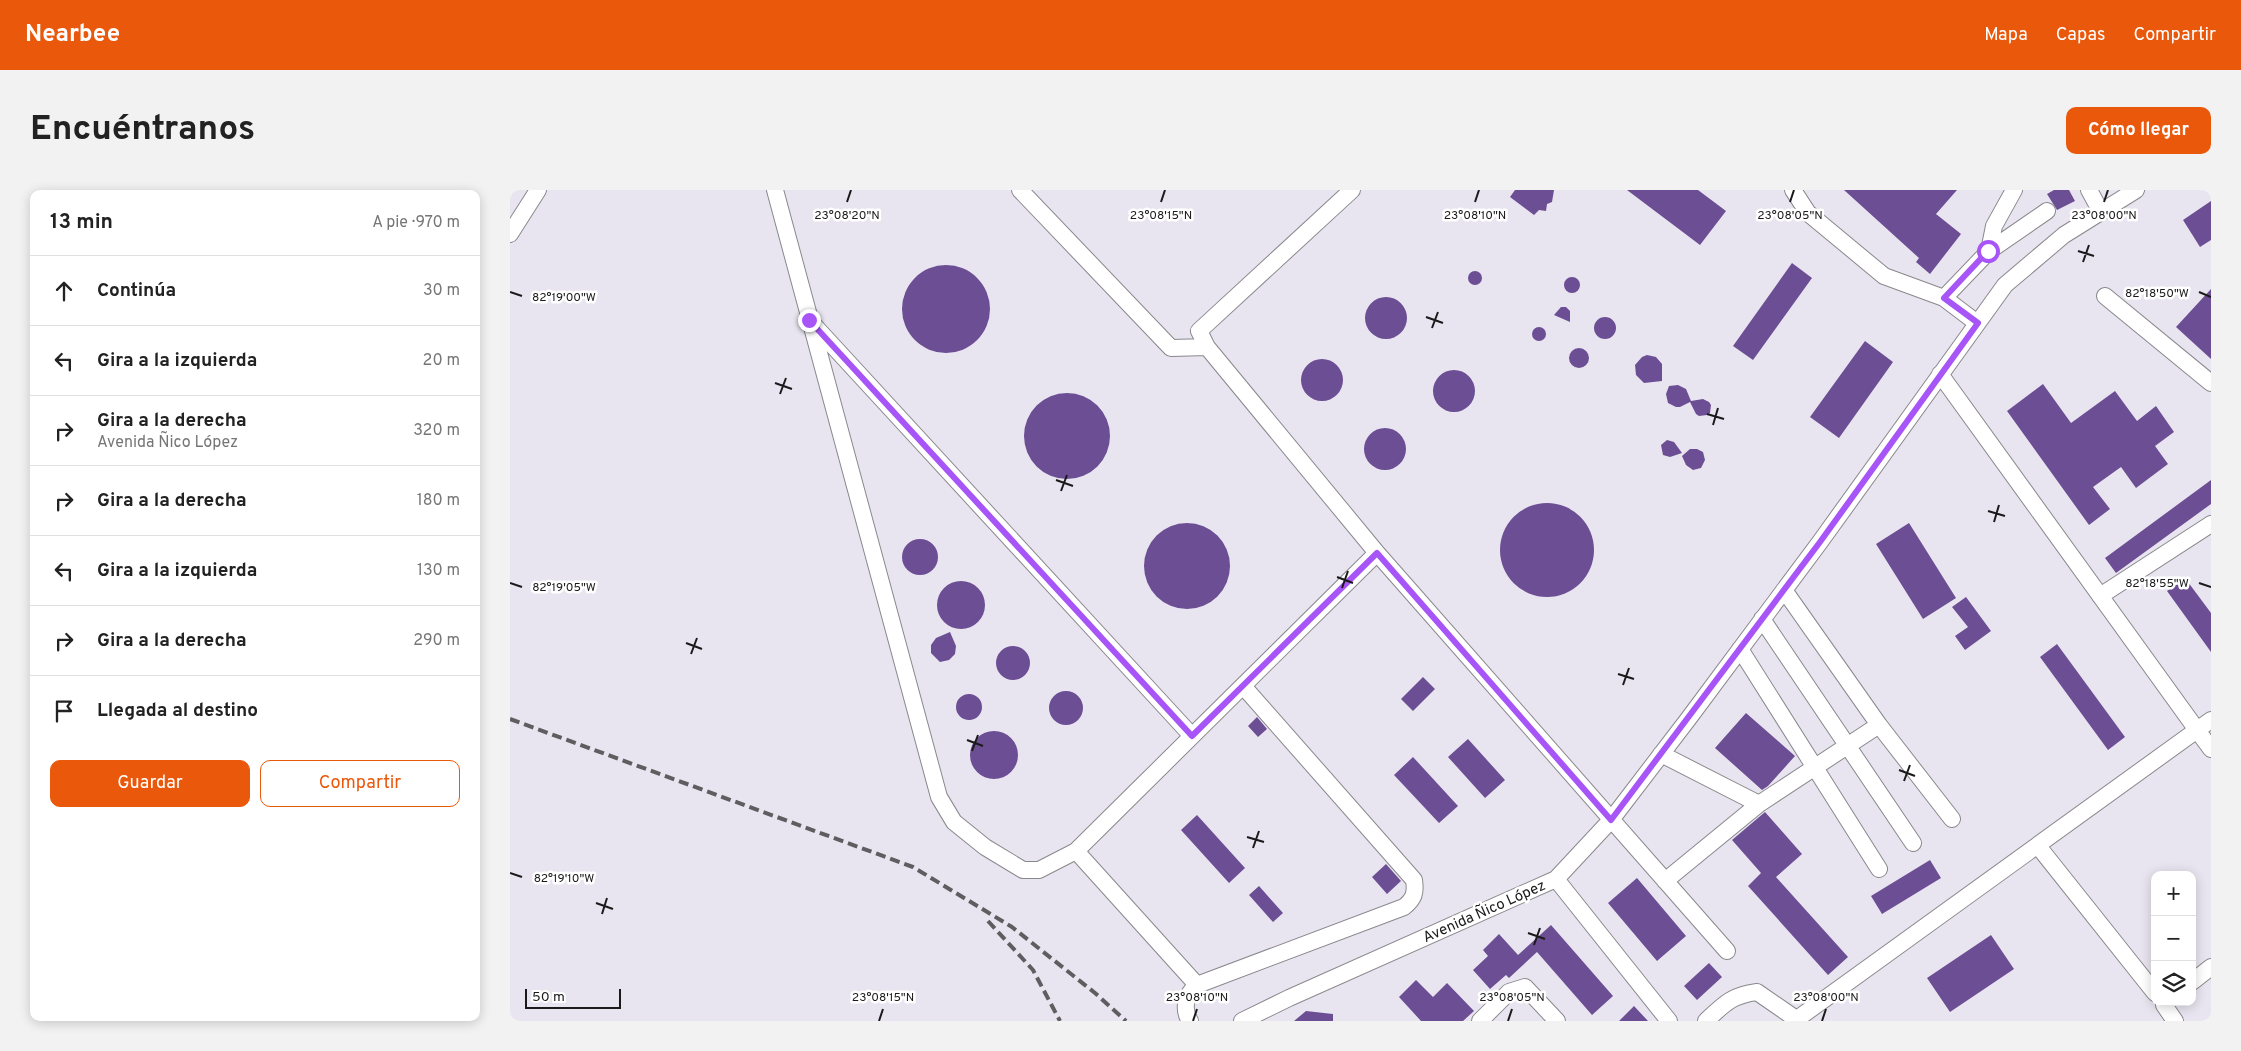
<!DOCTYPE html>
<html lang="es">
<meta charset="utf-8">
<style>
:root{--surface:#fff;--page:#f2f2f2;--text:#222;--muted:#767676;--line:#e0e0e0;--accent:#ea580c}
body{margin:0;font-family:Overpass,sans-serif;background:var(--page);color:var(--text)}
.controls{position:absolute;right:15px;bottom:15px;display:grid;overflow:hidden;border-radius:10px;box-shadow:0 2px 12px #0003}
.controls button{width:45px;height:45px;display:grid;place-items:center;padding:0;border:0;border-bottom:1px solid var(--line);background:var(--surface);color:var(--text);font:25px sans-serif}
.scale{position:absolute;left:15px;bottom:12px;width:96px;box-sizing:border-box;padding-left:5px;border:2px solid #1a1a1b;border-top:0;font-size:14px;line-height:18px;white-space:nowrap;color:#1a1a1b;-webkit-text-stroke:4px #fff;paint-order:stroke}
.stop{position:absolute;width:15px;height:15px;margin:-11px;border:4px solid #a855f7;border-radius:50%;background:#fff}
.stop.end{background:#a855f7;border-color:#fff;box-shadow:0 1px 5px #0008}
.list{margin:0;padding:0;list-style:none}
h2{display:flex;justify-content:space-between;align-items:center;height:65px;margin:0;padding:0 20px;font-size:21px}
h2 small{font-size:16px;font-weight:400;color:var(--muted)}
.list li{display:grid;grid-template-columns:32px 1fr auto;gap:15px;align-items:center;box-sizing:border-box;height:70px;padding:0 20px;border-top:1px solid var(--line)}
.list b{display:block;font-size:19px;white-space:nowrap}
.list p{margin:0;font-size:16px;white-space:nowrap;color:var(--muted)}
.list em{font-size:16px;font-style:normal;color:var(--muted)}
.actions{display:flex;gap:10px;padding:15px 20px}
.actions a{flex:1;padding:11px 0;border:1px solid var(--accent);border-radius:10px;text-align:center;font-size:18px;color:var(--accent)}
.actions .main{background:var(--accent);color:#fff}
.icon{flex:none;width:28px;height:28px;fill:none;stroke:currentColor;stroke-width:2;stroke-linecap:round;stroke-linejoin:round}
.map{position:relative;flex:none;width:1701px;height:831px;overflow:hidden;border-radius:10px}
header{display:flex;align-items:center;gap:30px;box-sizing:border-box;height:70px;padding:0 25px;background:var(--accent);color:#fff}
header strong{font-size:24px}
nav{display:flex;gap:28px;margin-inline-start:auto;font-size:18px}
.intro{display:flex;align-items:center;justify-content:space-between;box-sizing:border-box;height:120px;padding:0 30px}
h1{margin:0;font-size:35px}
.button{padding:12px 22px;border-radius:10px;background:var(--accent);color:#fff;font-size:18px;font-weight:700}
main{display:flex;gap:30px;padding:0 30px}
aside{flex:1;background:var(--surface);border-radius:10px;box-shadow:0 2px 12px #0003}
.map>svg:first-child{display:block}
</style>
<header>
<strong>Nearbee</strong>
<nav><a>Mapa</a><a>Capas</a><a>Compartir</a></nav>
</header>
<div class="intro"><h1>Encuéntranos</h1><a class="button">Cómo llegar</a></div>
<main>
<aside>
<h2>13 min<small>A pie · 970 m</small></h2>
<ul class="list">
<li><svg class="icon" aria-label="ahead" viewBox="0 0 24 24"><path d="M12 20V5M6 11l6-6 6 6"/></svg><div><b>Continúa</b></div><em>30 m</em></li>
<li><svg class="icon" aria-label="left" viewBox="0 0 24 24"><path d="M17 20v-9H6M10 6l-5 5 5 5"/></svg><div><b>Gira a la izquierda</b></div><em>20 m</em></li>
<li><svg class="icon" aria-label="right" viewBox="0 0 24 24"><path d="M7 20v-9h11M14 6l5 5-5 5"/></svg><div><b>Gira a la derecha</b><p>Avenida Ñico López</p></div><em>320 m</em></li>
<li><svg class="icon" aria-label="right" viewBox="0 0 24 24"><path d="M7 20v-9h11M14 6l5 5-5 5"/></svg><div><b>Gira a la derecha</b></div><em>180 m</em></li>
<li><svg class="icon" aria-label="left" viewBox="0 0 24 24"><path d="M17 20v-9H6M10 6l-5 5 5 5"/></svg><div><b>Gira a la izquierda</b></div><em>130 m</em></li>
<li><svg class="icon" aria-label="right" viewBox="0 0 24 24"><path d="M7 20v-9h11M14 6l5 5-5 5"/></svg><div><b>Gira a la derecha</b></div><em>290 m</em></li>
<li><svg class="icon" aria-label="arrive" viewBox="0 0 24 24"><path d="M6 21V4h12l-3 4 3 4H6"/></svg><div><b>Llegada al destino</b></div></li>
</ul>
<div class="actions"><a class="main">Guardar</a><a>Compartir</a></div>
</aside>
<div class="map">
<svg width="1701" height="831" viewBox="0 0 1701 831">
<rect width="100%" height="100%" fill="#f1f0f4"/>
<path fill="#e9e5f0" fill-rule="evenodd" d="M0,0H1701V831H0ZM1645,685H1682V812H1645Z"/>
<path fill="#6c4e94" d="M1005,0H1044L1042,12L1037,14L1036,21L1029,20L1024,25L1000,7Z
M1117,0H1188L1216,21L1190,55Z
M1334,0H1447L1426,24L1451,44L1420,84L1406,72L1409,68Z
M1544,0H1559L1565,11L1547,20L1537,4Z
M1701,11V50L1690,57L1673,30Z
M1282,73L1302,88L1243,170L1223,156Z
M392 119a44 44 0 1 1 88 0a44 44 0 1 1-88 0Z
M958 88a7 7 0 1 1 14 0a7 7 0 1 1-14 0Z
M1054 95a8 8 0 1 1 16 0a8 8 0 1 1-16 0Z
M1701,99V169L1666,137Z
M855 128a21 21 0 1 1 42 0a21 21 0 1 1-42 0Z
M1051,117H1056L1060,121V132L1044,125Z
M1084 138a11 11 0 1 1 22 0a11 11 0 1 1-22 0Z
M1022 144a7 7 0 1 1 14 0a7 7 0 1 1-14 0Z
M1355,151L1383,172L1329,248L1300,227Z
M1059 168a10 10 0 1 1 20 0a10 10 0 1 1-20 0Z
M1137,165L1146,167L1152,174V191L1134,193L1126,185L1125,175L1132,167Z
M791 190a21 21 0 1 1 42 0a21 21 0 1 1-42 0Z
M923 201a21 21 0 1 1 42 0a21 21 0 1 1-42 0Z
M1533,194L1561,233L1605,201L1627,231L1646,216L1664,242L1645,256L1658,274L1626,298L1611,277L1583,297L1600,319L1579,335L1497,221Z
M1168,195L1176,199L1181,211L1193,209L1199,212L1201,215L1200,223L1197,225L1189,226L1186,224L1180,212L1170,217H1166L1158,213L1156,204L1159,196Z
M514 246a43 43 0 1 1 86 0a43 43 0 1 1-86 0Z
M854 259a21 21 0 1 1 42 0a21 21 0 1 1-42 0Z
M1157,250L1164,252L1172,263L1160,267L1153,265L1151,255Z
M1180,259H1187L1193,262L1195,270L1191,278L1183,280L1176,275L1172,266Z
M1701,290V314L1606,383L1595,368Z
M990 360a47 47 0 1 1 94 0a47 47 0 1 1-94 0Z
M634 376a43 43 0 1 1 86 0a43 43 0 1 1-86 0Z
M1399,333L1446,408L1413,429L1366,354Z
M392 367a18 18 0 1 1 36 0a18 18 0 1 1-36 0Z
M1675,388L1701,423V462L1657,401Z
M427 415a24 24 0 1 1 48 0a24 24 0 1 1-48 0Z
M1456,407L1481,441L1455,460L1445,446L1458,437L1442,417Z
M440,442L446,456L445,464L439,470L430,472L421,463V455L426,448Z
M1547,454L1615,547L1598,560L1530,467Z
M486 473a17 17 0 1 1 34 0a17 17 0 1 1-34 0Z
M913,487L925,499L903,521L891,509Z
M539 518a17 17 0 1 1 34 0a17 17 0 1 1-34 0Z
M446 517a13 13 0 1 1 26 0a13 13 0 1 1-26 0Z
M1236,523L1285,566L1258,596L1252,600L1205,558Z
M747,527L757,539L748,547L738,536Z
M460 565a24 24 0 1 1 48 0a24 24 0 1 1-48 0Z
M958,549L995,590L975,608L938,567Z
M903,567L948,616L929,633L884,585Z
M1255,622L1292,664L1266,687L1338,767L1318,785L1238,696L1251,683L1222,650Z
M687,625L735,678L719,693L671,640Z
M1420,670L1431,688L1372,724L1361,706Z
M876,674L891,691L877,704L862,687Z
M1127,688L1176,746L1147,771L1098,713Z
M749,696L773,723L763,732L739,705Z
M1041,735L1103,806L1082,825L1027,762L999,788L996,785L980,799L963,780L978,766L973,760L989,744L1008,765Z
M1481,745L1504,779L1440,822L1417,788Z
M1199,773L1212,787L1187,810L1174,796Z
M906,790L923,807L937,793L964,821L953,831H911L889,807Z
M1124,816L1138,831H1109Z
M796,821L823,824V831H784Z"/>
<g fill="none" stroke-linecap="round" stroke-linejoin="round">
<defs>
<path id="minor" d="M265,0L429,607L444,632L475,657L513,680H529L566,661L867,363
M510,0L661,158L697,157
M842,0L689,141L697,157L867,363L1217,761
M1283,0L1298,23L1374,86L1434,108L1467,133
M1579,0L1591,22
M0,44L28,0
M1479,61L1537,21
M1595,106L1701,193
M1434,108L1479,61L1484,36L1504,0
M301,132L682,546
M1430,184L1687,540L1701,530
M1274,400L1369,535L1442,629
M1590,406L1701,334
M1252,429L1403,653
M1230,459L1369,679
M1151,564L1249,614
M1528,656L1645,803
M566,661L687,795
M1046,689L1159,831
M1155,691L1249,614L1369,535
M1682,792L1701,777
M1654,815L1665,831
M1287,829L1687,540L1701,559
M680,831C672,819 676,804 687,795L894,717C904,709 906,703 904,690L733,496
M732,831L779,808L1046,689L1101,630L1179,528L1310,352L1495,95L1554,45L1626,0
M970,831L999,802L1015,797L1047,831
M1196,831C1214,814 1222,805 1247,802L1289,831"/>
</defs>
<use href="#minor" stroke="#89888c" stroke-width="18"/>
<use href="#minor" stroke="#fff" stroke-width="16"/>
<path stroke="#5e5e60" stroke-width="4" stroke-dasharray="10 5" stroke-linecap="butt" d="M0,529L403,677L502,737L585,803L616,831
M478,731L523,780L550,831"/>
</g>
<g fill="none" stroke-linecap="round" stroke-linejoin="round">
<path stroke="#a855f7" stroke-width="6" d="M299,130L682,546L867,363L1101,630L1310,352L1468,133L1434,108L1478,61"/>
</g>
<path fill="none" stroke="#1a1a1b" stroke-width="2" d="M337,12L341,0M651,12L655,0M965,12L969,0M1280,12L1284,0M1594,12L1598,0M1568,61L1584,66M1573,72L1579,55M0,102L12,106M1689,102L1701,107M916,127L933,133M922,138L928,122M265,193L282,199M270,204L276,188M1197,224L1214,229M1203,235L1208,218M546,290L563,296M551,301L557,285M1478,321L1495,326M1484,332L1489,315M827,387L843,393M0,393L12,397M1689,393L1701,397M832,398L838,381M176,453L192,459M181,464L187,448M1108,484L1124,489M1113,495L1119,478M457,550L473,556M462,561L468,545M1389,580L1405,586M1394,591L1400,575M737,647L754,652M743,658L749,641M0,683L12,687M86,713L103,719M92,724L97,708M1018,743L1035,749M1024,755L1030,738M369,831L373,819M683,831L687,819M998,831L1002,819M1312,831L1316,819"/>
<g text-anchor="middle" stroke-width="5" stroke-linejoin="round" paint-order="stroke">
<g font-size="15" fill="#1a1a1b" stroke="#fff">
<text transform="translate(974 721) rotate(-24)" y="5">Avenida Ñico López</text>
</g>
</g>
<g font-size="12" text-anchor="middle" fill="#1a1a1b" stroke="#fff" stroke-width="5" stroke-linejoin="round" paint-order="stroke">
<text x="337" y="29">23°08'20"N</text>
<text x="651" y="29">23°08'15"N</text>
<text x="965" y="29">23°08'10"N</text>
<text x="1280" y="29">23°08'05"N</text>
<text x="1594" y="29">23°08'00"N</text>
<text x="1647" y="107">82°18'50"W</text>
<text x="54" y="111">82°19'00"W</text>
<text x="1647" y="397">82°18'55"W</text>
<text x="54" y="401">82°19'05"W</text>
<text x="54" y="692">82°19'10"W</text>
<text x="373" y="811">23°08'15"N</text>
<text x="687" y="811">23°08'10"N</text>
<text x="1002" y="811">23°08'05"N</text>
<text x="1316" y="811">23°08'00"N</text>
</g>
</svg>
<div class="controls">
<button>+</button>
<button>−</button>
<button><svg class="icon" aria-label="layers" viewBox="0 0 24 24"><path d="M12 4l9 5-9 5-9-5zM3 14l9 5 9-5"/></svg></button>
</div>
<div class="scale">50 m</div>
<div class="stop" style="left:1478px;top:61px"></div>
<div class="stop end" style="left:299px;top:130px"></div>
</div>
</main>
